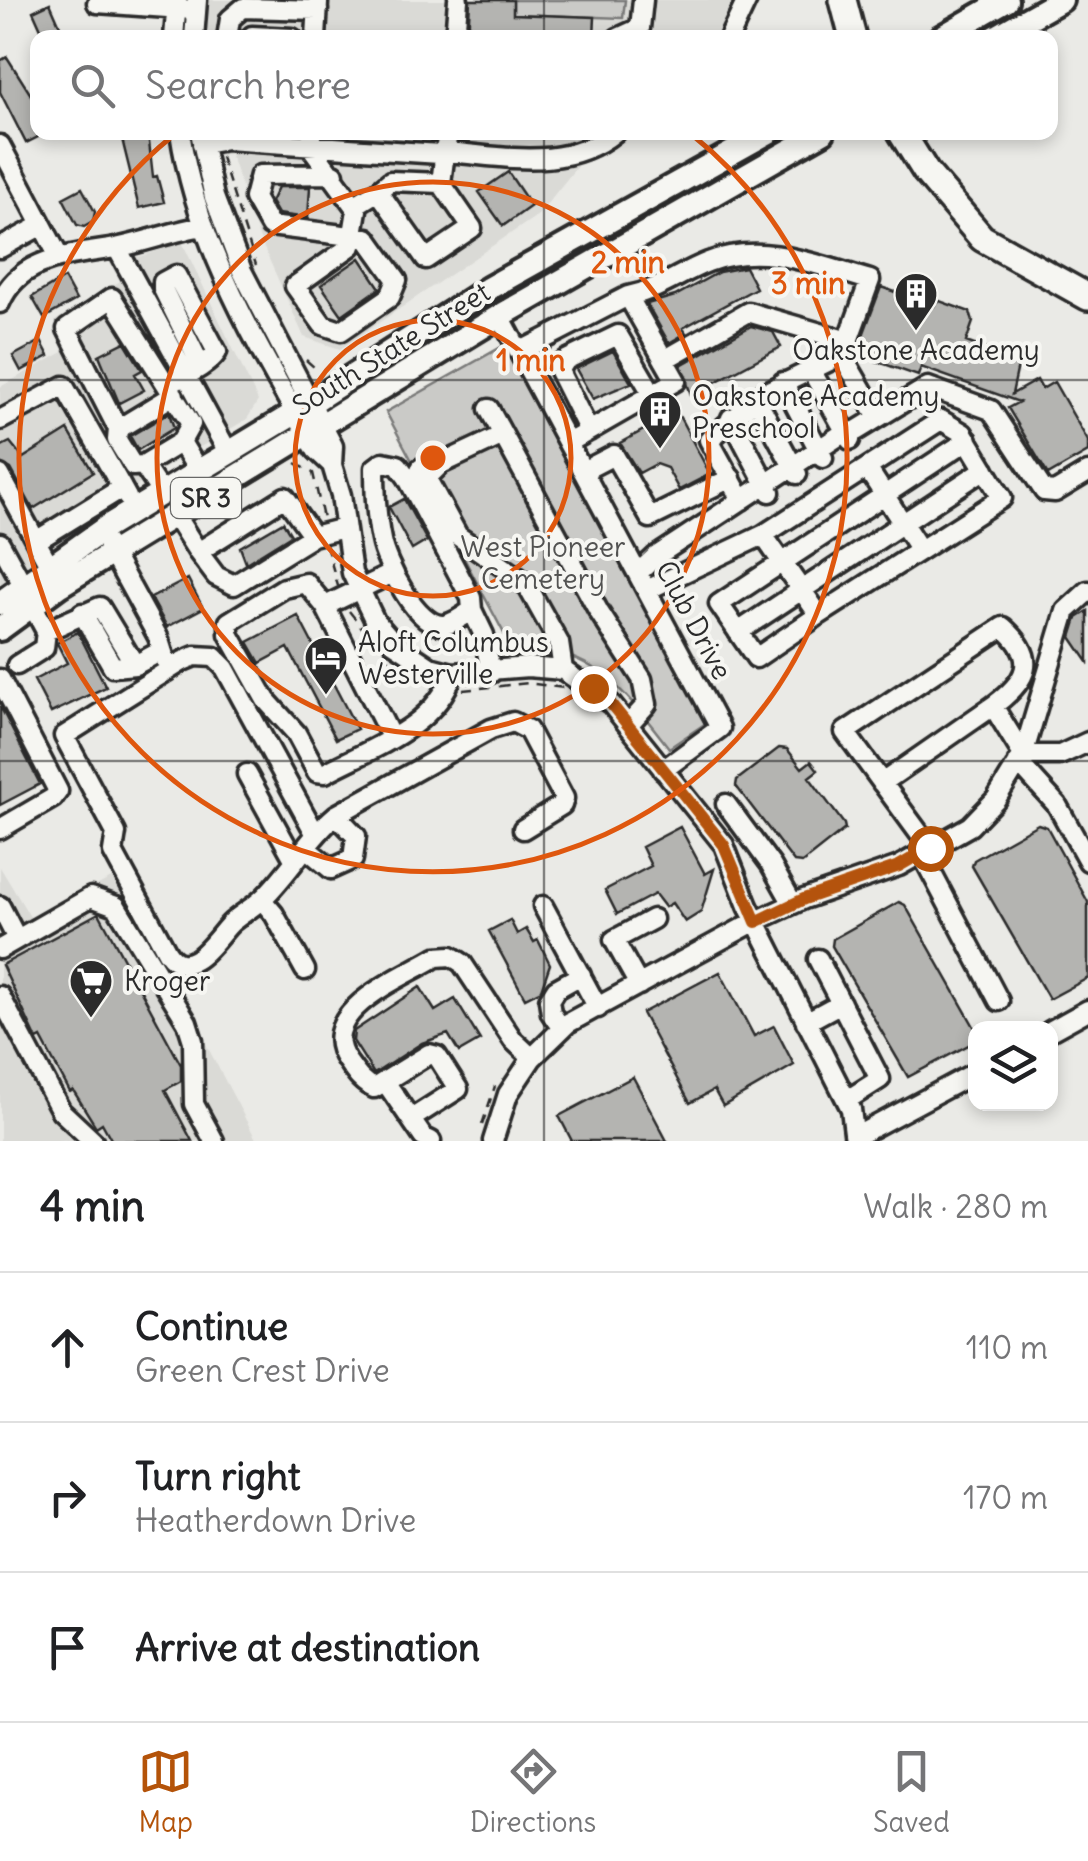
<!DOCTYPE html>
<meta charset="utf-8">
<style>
:root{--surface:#fff;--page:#f2f2f2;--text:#202124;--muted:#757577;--line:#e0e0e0;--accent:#b45309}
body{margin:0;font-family:Delius,sans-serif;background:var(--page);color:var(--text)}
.controls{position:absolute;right:30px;bottom:30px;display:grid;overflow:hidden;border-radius:20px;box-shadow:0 5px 15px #0003}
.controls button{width:90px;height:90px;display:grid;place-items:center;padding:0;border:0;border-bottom:2px solid var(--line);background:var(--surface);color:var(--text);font:50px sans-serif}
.stop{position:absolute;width:30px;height:30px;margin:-22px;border:8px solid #b45309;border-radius:50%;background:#fff}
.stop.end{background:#b45309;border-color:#fff;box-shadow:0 2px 10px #0008}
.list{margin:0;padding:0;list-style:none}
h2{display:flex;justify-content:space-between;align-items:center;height:130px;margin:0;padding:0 40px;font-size:42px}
h2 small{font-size:32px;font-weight:400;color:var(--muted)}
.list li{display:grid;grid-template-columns:65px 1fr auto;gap:30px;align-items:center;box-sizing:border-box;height:150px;padding:0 40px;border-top:2px solid var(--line)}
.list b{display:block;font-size:38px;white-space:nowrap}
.list p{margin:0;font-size:32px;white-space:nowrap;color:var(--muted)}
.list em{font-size:32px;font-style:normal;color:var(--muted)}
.icon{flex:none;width:55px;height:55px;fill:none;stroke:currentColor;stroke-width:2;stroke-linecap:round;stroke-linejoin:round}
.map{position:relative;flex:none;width:1088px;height:1141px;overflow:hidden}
.search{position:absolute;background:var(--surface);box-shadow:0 5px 15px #0003;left:30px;right:30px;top:30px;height:110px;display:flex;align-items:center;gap:25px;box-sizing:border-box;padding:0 35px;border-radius:20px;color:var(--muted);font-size:38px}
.sheet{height:580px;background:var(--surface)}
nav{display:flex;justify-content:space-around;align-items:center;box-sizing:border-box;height:140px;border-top:2px solid var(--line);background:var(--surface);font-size:28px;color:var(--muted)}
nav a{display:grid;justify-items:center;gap:5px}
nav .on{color:var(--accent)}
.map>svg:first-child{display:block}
</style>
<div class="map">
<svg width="1088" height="1141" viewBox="0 0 1088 1141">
<rect width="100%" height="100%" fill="#eaeae6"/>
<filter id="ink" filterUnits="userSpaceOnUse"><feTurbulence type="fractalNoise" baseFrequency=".01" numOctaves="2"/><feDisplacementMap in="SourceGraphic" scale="20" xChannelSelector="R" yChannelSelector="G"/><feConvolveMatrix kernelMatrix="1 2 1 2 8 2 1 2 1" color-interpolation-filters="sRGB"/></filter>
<g filter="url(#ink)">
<path fill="#dadad6" d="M197,0H762L735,37L194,38Z
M200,133H619L579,164L538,215L340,349L304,337L259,237L230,153L204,157Z
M182,242L258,401L247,419L145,480L0,587V387L63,352L55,321L120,281L109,261L142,256Z
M0,867L32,920L117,875L257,1141H0Z"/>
<path fill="#cacac7" stroke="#7a7a79" stroke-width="2.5" d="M513,0H625L623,18L513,14Z
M503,346L706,723L669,748C628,695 589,640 514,652L386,412Z"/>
<path fill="#b4b4b1" stroke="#2b2b2b" stroke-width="2.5" d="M470,0H513V14L595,17L594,37L468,38Z
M50,3L63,33L45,38L33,11Z
M7,57L38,106V137L26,143L0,92V61Z
M148,133L153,177L157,176L164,202L139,208L122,139Z
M508,172L531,206L503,226L479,192Z
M278,187H310L308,218L278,214L271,202Z
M82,188L95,212L93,222L84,227L77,225L63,198Z
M360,258L380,288L342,315L321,285Z
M745,267L756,288L683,328L686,333L669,343L647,304L675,296L719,272Z
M64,278L76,300L44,318L32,297Z
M881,287L934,306L937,300L970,312L973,322L966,342L1019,361L1012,394L1037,380L1042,389L1054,382L1088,441V452L1048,475L1008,408L1019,402L921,367L918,376L856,354Z
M751,326L773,332L781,347L691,395L681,365Z
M41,341L49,356L21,371L13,356Z
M125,342L142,370L135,374L144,390L119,403L99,355Z
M613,351L631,383L593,399L576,369Z
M677,412L710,474L679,490L667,468L656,464L639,473L620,443Z
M169,413L174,428L138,450L130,436Z
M68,430L93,472L33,509L11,469L0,463V447L10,442L23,458Z
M404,499L427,541L412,550L389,507Z
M283,522L291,535L246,563L240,547Z
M188,579L203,608L167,627L151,598Z
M1088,611V662L1071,637L1077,618Z
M298,616L357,729L336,739L288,648L260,663L248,642Z
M78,632L106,687L51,713L34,680L67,663L57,643Z
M0,706L40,784L0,805Z
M779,748L787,749L802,768L811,761L818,770L809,777L844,824L845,829L802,863L794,862L736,786L737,780Z
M1038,824L1047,827L1088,902V978L1049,999L972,866L974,860Z
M680,827L705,874L714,869L701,912L685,922L672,903L665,907L655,894L617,914L605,890L651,866L642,847Z
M899,902L905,905L976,1030V1041L908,1077L832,946L833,939Z
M99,913L181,1065V1081L165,1090L192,1141H112L102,1123L96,1127L73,1090L70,1092L41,1038L37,1040L2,965Z
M510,920L517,934L526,929L534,942L538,940L550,964L541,990L525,998L489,931Z
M720,972L754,1036L774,1026L794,1065L723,1106L714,1090L690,1103L642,1013Z
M420,987L435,1011L455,999L480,1040L459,1052L448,1034L422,1043L374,1074L353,1041L354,1031Z
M633,1077L667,1141H572L559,1116Z"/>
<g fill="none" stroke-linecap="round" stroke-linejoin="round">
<defs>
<path id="minor" d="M97,3L196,10
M252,36L292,38
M174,38L177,0
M194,38L197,0
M227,38L230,19L243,8L318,10
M316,38L318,3
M455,38L458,0
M618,38L640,28L643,0
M729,38L747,0
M180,132C197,248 260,349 316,450L332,465
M200,132L214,197L242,271L333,446L332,465L341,495L352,573L375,621L394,643L430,667L453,673L528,667L563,670L611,704L724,845L748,906L851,1109L855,1141
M312,132L311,147L357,210L351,246L295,286L323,325L341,331L390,297L397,280L367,238L270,226L254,198L260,175L334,174
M202,144L226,140L440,154L445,152L448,132
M0,145L58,255
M441,183L445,152C504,156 566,172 615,132
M354,206L378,191L426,259L472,228L441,183L390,181L378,191
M0,248L42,225
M117,248L229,454
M628,296C662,289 678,274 708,262C763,241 817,265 870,280L848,341L748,312L664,360
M0,303C21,253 79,256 120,247C148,241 175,231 203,226
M500,316L720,728L663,770
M519,352L628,296L676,381L568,443
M810,368L850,440
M783,382L823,458
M168,385C184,376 207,367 217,352L176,275L163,282V289L201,366
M756,398L797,474
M489,409L599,612L642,679L647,704L628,725
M731,418L770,492
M0,420L64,386L122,488
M118,429L174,395
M589,431L559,371L566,360L618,335L653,395
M383,462L398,465L407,477L471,598L472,610C464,616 454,623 444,625C417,628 385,562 381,540C376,517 375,492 375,468Z
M143,465L181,442
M421,468L458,536L525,582L559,643L563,670
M867,468L920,550
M583,471L614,455L650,518L731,478
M0,475L36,541
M426,479L441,464L503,435
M162,494L143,465L133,466L117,440L118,429L67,329L112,298L191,424L181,442L199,472
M742,500L709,440L762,394L842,355L878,417
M176,517L198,552L285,497L313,536L344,528
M0,543L23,585
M107,544L158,637L165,659
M198,552L216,576L234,585L313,536
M393,573L325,606L306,583L284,588L229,622V634L266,700L296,733L317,772L325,773C371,748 435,728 453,673
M638,573L655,557L845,432L856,431L928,387L991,410L1044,491L1055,492L1088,472
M54,574L36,541L122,488L127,497
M647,590L763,535L819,615L1002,498L963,433L941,420L763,535
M32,605L46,631L100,607L135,665L161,651
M325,606L391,737
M472,610L484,635L491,673
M82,613L113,667L135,665
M819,615L756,658L719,604L968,440
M738,632L985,469
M17,665L44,648L46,631
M0,679L58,791L53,798L0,829
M1023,755H1060L1088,742
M1018,762L1057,805L1088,861
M247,774L295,861
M882,783L993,706L1023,755
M726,804L771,865L793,904
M315,833L225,668L214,657L195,656L183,661L64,736L116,833L113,852L167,952C190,986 218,934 232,922C245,911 258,905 269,892C293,867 310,837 336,815L491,729L513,722L528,730L564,798L562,805L523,829
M930,848L845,732L1003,627C1040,659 1027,681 993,706
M307,849L331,869L353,859L356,836L336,815
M921,853L999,1001
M262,900L274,914L305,970
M0,906L17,939
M543,906L598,1008
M0,949L91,897L116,906L187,1022L193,1041L194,1104L214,1141
M818,959L880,1079L847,1100
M639,985L614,940L653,919
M0,996L61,1111L93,1141
M806,1022L841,1003
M562,1029L551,1013L549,1000L556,989L581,975
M1050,1031L1088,1010
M386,1083L423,1137L431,1141
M411,1119L458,1089L437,1056L429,1054L374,1088C361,1083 355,1072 347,1061C313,1012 402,978 436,957L451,956L462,963L513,1040L532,1058
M855,1137L976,1072
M493,1141L508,1094L532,1058L568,1023L752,923L804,899L899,866L970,826L996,799L1023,755L1066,611L1088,591"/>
<path id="major" d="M940,38L1006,0
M994,38L1061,0
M0,603L108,526L295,413L489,288L769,132
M0,629L60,585L500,316L823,132"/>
<path id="highway" d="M843,0L853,38
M901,132L926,172L982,238L1088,297"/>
</defs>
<use href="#minor" stroke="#2b2b2b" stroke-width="25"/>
<use href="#major" stroke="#2b2b2b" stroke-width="30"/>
<use href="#highway" stroke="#2b2b2b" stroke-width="32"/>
<path stroke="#2b2b2b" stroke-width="2.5" stroke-dasharray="10 8" stroke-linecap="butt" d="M221,157L256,265
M306,360L315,368
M296,463L313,473L323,518
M326,545L338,586
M349,611L387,659L417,677
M463,690L528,683L564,688
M482,1125L495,1086"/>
<use href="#minor" stroke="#f6f6f2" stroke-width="18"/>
<use href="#major" stroke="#f6f6f2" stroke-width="22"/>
<use href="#highway" stroke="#f6f6f2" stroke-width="25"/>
</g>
</g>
<g fill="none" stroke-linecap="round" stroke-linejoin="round" filter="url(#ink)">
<path stroke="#b45309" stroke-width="12" d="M593,688L611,704L724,845L756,922L804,899L899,866L930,848"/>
</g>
<path fill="none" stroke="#2b2b2b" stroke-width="2.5" stroke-opacity="0.55" d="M544,0V38M544,132V1141M0,380H1088M0,761H1088"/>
<g fill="none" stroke="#df570e" stroke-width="5">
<circle cx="433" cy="458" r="138"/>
<circle cx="433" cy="458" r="276"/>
<path d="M691 134A414 414 0 1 1 175 134"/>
</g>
<defs>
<symbol id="building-pin" viewBox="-11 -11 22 30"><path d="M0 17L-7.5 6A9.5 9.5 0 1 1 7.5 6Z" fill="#2b2b2b" stroke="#f6f6f2"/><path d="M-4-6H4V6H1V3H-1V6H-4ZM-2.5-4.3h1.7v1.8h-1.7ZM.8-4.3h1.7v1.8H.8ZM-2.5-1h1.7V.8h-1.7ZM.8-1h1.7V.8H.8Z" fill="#fff"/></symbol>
<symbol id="hotel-pin" viewBox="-11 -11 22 30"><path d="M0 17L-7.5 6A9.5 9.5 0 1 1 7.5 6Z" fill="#2b2b2b" stroke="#f6f6f2"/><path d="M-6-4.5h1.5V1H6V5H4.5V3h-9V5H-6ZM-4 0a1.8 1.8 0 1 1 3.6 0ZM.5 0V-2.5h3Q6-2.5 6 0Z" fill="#fff"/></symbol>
<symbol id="supermarket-pin" viewBox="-11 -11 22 30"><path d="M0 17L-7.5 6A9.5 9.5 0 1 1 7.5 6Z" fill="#2b2b2b" stroke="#f6f6f2"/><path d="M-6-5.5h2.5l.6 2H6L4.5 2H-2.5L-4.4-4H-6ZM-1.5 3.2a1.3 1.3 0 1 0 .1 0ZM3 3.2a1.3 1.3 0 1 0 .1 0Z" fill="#fff"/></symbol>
</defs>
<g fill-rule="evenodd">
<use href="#building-pin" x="891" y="269" width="50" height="68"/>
<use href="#building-pin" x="635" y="387" width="50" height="68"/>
<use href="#hotel-pin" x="301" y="633" width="50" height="68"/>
<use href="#supermarket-pin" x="66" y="956" width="50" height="68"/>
</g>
<g text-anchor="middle" stroke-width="8" stroke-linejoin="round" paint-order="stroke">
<rect fill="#f6f6f2" stroke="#686867" stroke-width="2.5" x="171" y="478" width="70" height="40" rx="8"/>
<g font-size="25" font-weight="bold" fill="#2b2b2b">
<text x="206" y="507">SR 3</text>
</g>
<g font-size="28" fill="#2b2b2b" stroke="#f6f6f2">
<text transform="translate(391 349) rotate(-32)" y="10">South State Street</text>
<text transform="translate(694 620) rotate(62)" y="10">Club Drive</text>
</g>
<g font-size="28" fill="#2b2b2b" stroke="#f6f6f2" text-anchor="start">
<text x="916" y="360" text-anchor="middle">Oakstone Academy</text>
<text x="692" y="406">Oakstone Academy<tspan x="692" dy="32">Preschool</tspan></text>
<text x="358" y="652">Aloft Columbus<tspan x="358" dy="32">Westerville</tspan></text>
<text x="124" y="991">Kroger</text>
</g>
<g font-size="28" fill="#535352" stroke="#f6f6f2">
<text x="543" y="557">West Pioneer<tspan x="543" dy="32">Cemetery</tspan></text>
</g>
</g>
<circle cx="433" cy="458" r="15" fill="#df570e" stroke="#f6f6f2" stroke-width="5"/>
<g font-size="30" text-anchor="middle" font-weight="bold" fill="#df570e" stroke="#f6f6f2" stroke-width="8" stroke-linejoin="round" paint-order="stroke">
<text x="628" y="273">2 min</text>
<text x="808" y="294">3 min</text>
<text x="531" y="371">1 min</text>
</g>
</svg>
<div class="controls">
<button><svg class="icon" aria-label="layers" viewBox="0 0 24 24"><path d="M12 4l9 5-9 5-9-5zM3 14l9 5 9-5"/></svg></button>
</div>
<div class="stop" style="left:930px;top:848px"></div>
<div class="stop end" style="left:593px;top:688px"></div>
<div class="search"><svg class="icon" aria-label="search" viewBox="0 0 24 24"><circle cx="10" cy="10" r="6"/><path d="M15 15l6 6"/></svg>Search here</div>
</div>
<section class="sheet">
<h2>4 min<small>Walk · 280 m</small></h2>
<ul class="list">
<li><svg class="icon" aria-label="ahead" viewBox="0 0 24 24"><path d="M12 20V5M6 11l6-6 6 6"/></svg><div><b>Continue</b><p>Green Crest Drive</p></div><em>110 m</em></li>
<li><svg class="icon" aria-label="right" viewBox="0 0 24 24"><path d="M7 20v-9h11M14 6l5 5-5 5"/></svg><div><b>Turn right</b><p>Heatherdown Drive</p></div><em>170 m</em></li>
<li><svg class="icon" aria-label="arrive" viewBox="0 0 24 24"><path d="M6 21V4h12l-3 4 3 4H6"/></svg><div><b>Arrive at destination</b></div></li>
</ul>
</section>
<nav>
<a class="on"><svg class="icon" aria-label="map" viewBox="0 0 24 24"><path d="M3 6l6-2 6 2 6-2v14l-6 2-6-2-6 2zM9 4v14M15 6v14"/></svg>Map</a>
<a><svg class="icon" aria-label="directions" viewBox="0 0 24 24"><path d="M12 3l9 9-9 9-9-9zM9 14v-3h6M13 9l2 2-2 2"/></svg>Directions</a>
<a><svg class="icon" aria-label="saved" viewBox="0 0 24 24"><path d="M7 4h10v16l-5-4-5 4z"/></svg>Saved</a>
</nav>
